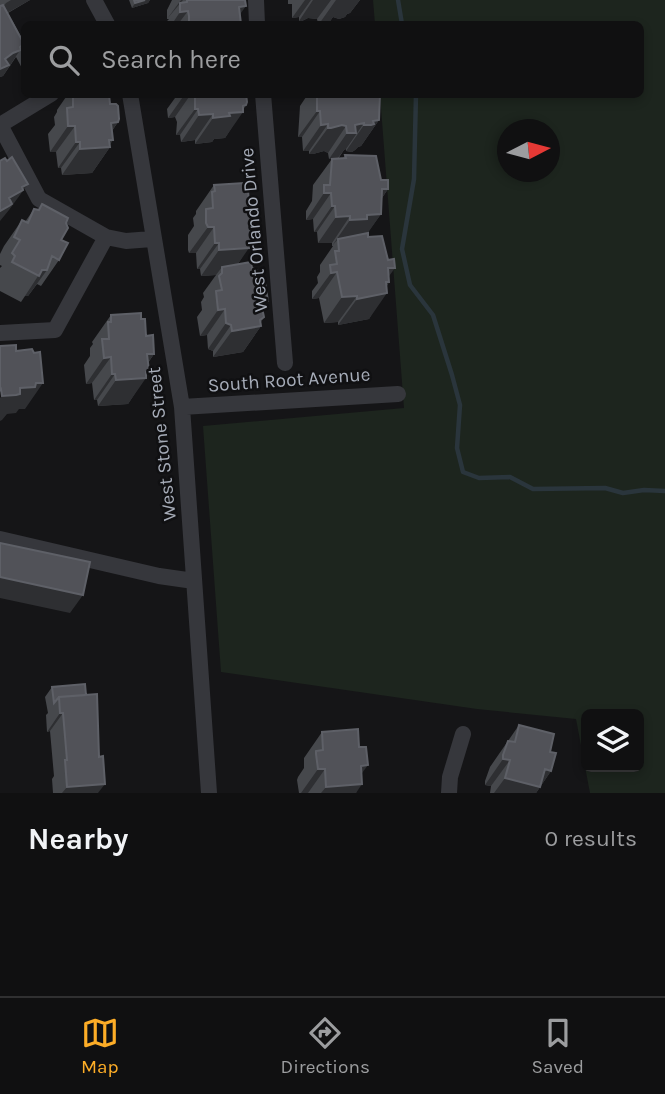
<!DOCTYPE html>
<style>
:root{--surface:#101011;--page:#19191a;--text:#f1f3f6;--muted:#9c9d9f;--line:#303031;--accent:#fdad27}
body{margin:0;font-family:Karla,sans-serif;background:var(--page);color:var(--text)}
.controls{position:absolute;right:21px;bottom:21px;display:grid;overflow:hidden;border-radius:10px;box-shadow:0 4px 10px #0003}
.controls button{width:63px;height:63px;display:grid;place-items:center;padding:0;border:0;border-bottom:2px solid var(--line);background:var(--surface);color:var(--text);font:35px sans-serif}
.compass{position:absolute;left:497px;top:119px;width:63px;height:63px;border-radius:50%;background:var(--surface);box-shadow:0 4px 10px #0003;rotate:84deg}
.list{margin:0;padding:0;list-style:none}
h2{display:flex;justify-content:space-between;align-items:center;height:91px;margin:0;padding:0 28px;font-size:30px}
h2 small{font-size:23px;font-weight:400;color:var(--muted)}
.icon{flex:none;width:38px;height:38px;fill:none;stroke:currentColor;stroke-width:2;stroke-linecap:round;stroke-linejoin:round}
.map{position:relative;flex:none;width:665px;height:793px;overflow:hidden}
.search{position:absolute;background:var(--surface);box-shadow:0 4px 10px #0003;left:21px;right:21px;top:21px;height:77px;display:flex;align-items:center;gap:18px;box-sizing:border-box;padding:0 24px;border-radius:10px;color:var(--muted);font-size:26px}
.sheet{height:203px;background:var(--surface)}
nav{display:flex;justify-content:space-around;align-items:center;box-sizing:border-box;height:98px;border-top:2px solid var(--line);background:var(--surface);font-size:19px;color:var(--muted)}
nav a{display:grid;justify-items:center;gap:4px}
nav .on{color:var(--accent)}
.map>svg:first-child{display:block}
</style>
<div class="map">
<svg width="665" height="793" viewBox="0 0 665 793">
<rect width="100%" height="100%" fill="#151517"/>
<path fill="#1d251e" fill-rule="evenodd" d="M373,0H665V793H590L576,719L477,709L221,672L203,426L404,408L380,95L640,94V24H375ZM508,130H550V172H508ZM586,714H639V767H586Z"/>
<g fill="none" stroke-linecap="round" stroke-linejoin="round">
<path stroke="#2a353c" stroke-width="4.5" d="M398,0L402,24
M416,94L414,179L402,249L410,285L433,315L452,375L460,405L457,448L463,472L479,478L510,477L533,489L605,488L623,493L644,490L665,491"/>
<path stroke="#36373c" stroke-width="16" d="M94,0L107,24
M256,0L257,24
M51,94L0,125L39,199L106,237L126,241L152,239
M130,94L182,407L209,793
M263,94L285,363
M0,333L55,330L106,237
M182,407L398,394
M0,539L159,576L194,581
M449,793L450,777L463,734"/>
</g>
<path fill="#46484c" d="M0,0H30L8,13L23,40L24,39V72L16,57L3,76L0,77Z
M129,0H150L148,3L132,8Z
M172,0H245L240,15L241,24H164L169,19H167V10Z
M288,0H360L350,13L347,14L345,17L339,19L333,17L328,24H318L317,19L308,18L302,21H299V17L292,18V4H288Z
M68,94H109L110,104L118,122L112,131L113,140L110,144V147L92,173L62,175L61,168H58L56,152H50L48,134L55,125L54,117L57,112V110Z
M174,94H246V105L225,138L214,139L212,142L195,144V140L181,142L180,135H176L177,122L175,117L168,118L167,109L175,98Z
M308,94H380L379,120L361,146L358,147L355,150L352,152L346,151V149L344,150L338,159L343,158L345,155L381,180L388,189L382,198L381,214L367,233L389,276V282L369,319L338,325V322L324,323L319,298L312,299V291L318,283L317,277L320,272V265L333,246H332V243H318L317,232H314L313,219L306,220V211L312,201L313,185L332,159H329L328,153L324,151L313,154H309V151H303L302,137H298L300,106Z
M214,185L245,189L249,205L257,224L251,232L249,245L238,264L252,268L258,285L268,301L262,309L264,317L261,322V326L243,352L213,357V351L208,349L207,335L200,336L197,317L202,310L201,302L204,297L203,293L216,275L201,276L200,269H197L196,253H189L188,250V235L194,226L193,218L196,214V211Z
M42,204L66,223L61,240L59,260L41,286L37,284L28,296H25L21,302L0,291V268L2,266L0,265V254L4,246L22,220L25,222L34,209L38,210Z
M111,315L141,319L146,336L154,354L148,363L146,376L128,404L98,406L97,400H94L92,383L86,384L84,365L90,356V348L93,344L92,342Z
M85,684L98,793H53L52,779L54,776L50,731L47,732L46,715L48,713L45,697L52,687Z
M519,725L550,752L551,771L536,793H490L491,786L485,785V781L490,767Z
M322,732L361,774L356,793H299L297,780L298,777L304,768V758Z"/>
<path fill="#2e2f32" d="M11,0H30L0,17V11L6,3Z
M145,0H150L148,3L132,8L135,3Z
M181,0H183L167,19Z
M305,0H311L299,17L292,18Z
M313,0H331L317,19L308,18L302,21H299Z
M336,0H360L350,13L347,14L345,17L339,19L333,17L328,24H319Z
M246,6L233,24L239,7Z
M188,11L178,24H172L180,12Z
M24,44L3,76L0,77V70L5,59Z
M185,94H191L175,117L168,118Z
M246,105L242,112H243L225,138L214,139L212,142L195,144L213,118L229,113L243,106Z
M195,109H198L180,135H176Z
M317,111H320L302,137H298Z
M213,114L195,140L181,142L199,115Z
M379,120L361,146L358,147L355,150L352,152L346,151L364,125L373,121Z
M118,122L100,147L109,140H113L108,147H110L92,173L62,175L80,149L111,123Z
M364,123L346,149L344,150L337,159H329L347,133L355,125Z
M328,124L309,151H303L321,125Z
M342,125L346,126L328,153L324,151L313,154H309L328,128Z
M68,126H75L56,152H50Z
M76,142H80L61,168H58Z
M28,184L9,210L0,221V210L9,198L22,187Z
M382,189H388L370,215L381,214L363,240L338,239L332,246L350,220Z
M324,193H331L313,219L306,220Z
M332,206H335L317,232H314Z
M350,216L332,243H318L336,217Z
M250,224H257L239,248L248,241H252L247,248H249L231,274L222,273V267L216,275L201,276L219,250Z
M208,227H214L196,253H189Z
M215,243H219L200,269H197Z
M388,268H395L376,294Z
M42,270H47L28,296H25Z
M337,272L319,298L312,299L331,273Z
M386,282H389L381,294L387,293L369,319L338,325L357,299Z
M357,296L338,322L324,323L342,297Z
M268,301L250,328L261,303Z
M225,309L207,335L200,336L218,310Z
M264,317L257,327L261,326L243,352L213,357L232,331Z
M226,323L231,325L213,351L208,349Z
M147,354H154L137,378L146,372L149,371L144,378H146L128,404L98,406L116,380Z
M111,357L92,383L86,384L104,358Z
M112,374H115L97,400H94Z
M36,383H43L25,409H19L16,413L7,414L2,420L0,421V398L2,396L20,388Z
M0,577L83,595L70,613L0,598Z
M60,713H63L50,731L47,732Z
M503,759L510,760L491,786L485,785Z
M368,765L354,784H362L356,793H321L326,787L361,766Z
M318,769H325L308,793H301Z
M545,769L551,771L536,793H494L505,778Z
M105,784L98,793H62L67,787Z"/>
<path fill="#515258" stroke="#5e6067" stroke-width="2" d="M134,0H145L135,3Z
M187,0H245L246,6L239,7L241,24H189V16L188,11L180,12V3L187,2Z
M3,5L24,44L20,47L21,50L13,53L5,59L9,65L0,69V6Z
M73,94H109L110,104H116L118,106L119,119L118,122L111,123L113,140H109L110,147L80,149V142H76L75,126H68L67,108L73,107Z
M195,94H246L247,102L246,105L243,106V112L229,113L230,116L213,118V114L199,115L198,109H195Z
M317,94H380L379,120L373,121L374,124L371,125H364V123L355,125L356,133H347L346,126L342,125L331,128H328V124L321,125L320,111H317Z
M345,155L376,156L381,180H388V189H382L381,214L367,215V219L350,220V216L336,217L335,206H332L331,193H324V185H330L332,159L346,158Z
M12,157L28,184L22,187L23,190L9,198L12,204L9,206L0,211V161L5,158L7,161Z
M244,183L245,189H248L249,205H255L257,207V224H250L252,241H248L249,248L219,250V243H215L214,227H208L206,223V209L213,208L212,192L215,191L214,185Z
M42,204L68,218L66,223L68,228L61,240L68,243L59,260L52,256L47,270H42L39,276L12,262L15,256L12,253L20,240L14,237L22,220L28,223L34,209L39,210Z
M368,233V237L382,236L388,260L394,259L395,268H388L389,282H386L387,293L357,299V296L342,297L337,272L331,273L330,265L337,264L335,251H339L338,239Z
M251,262L252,268L257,270L258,285L265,283L268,301L261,303L264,317L260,320L261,326L232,331L231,325L226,323L225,309L218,310L216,291L222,290L219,276L222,273V267Z
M141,313V319H145L146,336L153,335L154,354H147L149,371L146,372V378L116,380L115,374H112L111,357L104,358L102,339H109L108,322H111V315Z
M16,345V351L32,349L34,353L40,352L43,383H36L35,387L20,388V394L16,395L2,396L1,389L0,390V346Z
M0,543L90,562L83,595L0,577Z
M85,684L86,695L59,697L54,703L52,687Z
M97,694L99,757L103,756L105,784L67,787L65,760H67L63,713H60L59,697Z
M519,725L554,734L550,752L556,753L551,771L545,769L540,787L505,778L510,760L503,759V755L508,741L515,742Z
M358,729L359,747H366L368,765L361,766L362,784L326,787L325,769H318L316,754V751L323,750L322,732Z"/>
<g text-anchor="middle" stroke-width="5" stroke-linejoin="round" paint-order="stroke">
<g font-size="19" fill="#a6acb8" stroke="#101012">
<text transform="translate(253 230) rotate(-95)" y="7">West Orlando Drive</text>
<text transform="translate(289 379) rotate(-4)" y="7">South Root Avenue</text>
<text transform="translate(161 444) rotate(-96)" y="7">West Stone Street</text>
</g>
</g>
</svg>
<div class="controls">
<button><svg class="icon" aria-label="layers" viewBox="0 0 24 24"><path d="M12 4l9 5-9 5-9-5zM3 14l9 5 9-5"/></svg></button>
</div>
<svg class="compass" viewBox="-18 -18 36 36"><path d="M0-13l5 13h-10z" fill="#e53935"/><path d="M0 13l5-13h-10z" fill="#9c9d9f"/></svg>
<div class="search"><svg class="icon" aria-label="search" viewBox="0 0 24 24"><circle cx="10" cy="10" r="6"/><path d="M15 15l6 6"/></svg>Search here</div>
</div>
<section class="sheet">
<h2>Nearby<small>0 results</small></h2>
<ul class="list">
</ul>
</section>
<nav>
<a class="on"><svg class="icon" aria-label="map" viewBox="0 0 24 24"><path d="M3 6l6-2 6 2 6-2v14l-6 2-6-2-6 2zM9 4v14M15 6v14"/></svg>Map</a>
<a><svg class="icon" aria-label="directions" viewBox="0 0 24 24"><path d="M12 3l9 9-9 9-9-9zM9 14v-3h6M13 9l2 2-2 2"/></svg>Directions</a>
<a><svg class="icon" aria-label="saved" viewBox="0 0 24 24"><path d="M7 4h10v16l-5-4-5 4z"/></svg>Saved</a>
</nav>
